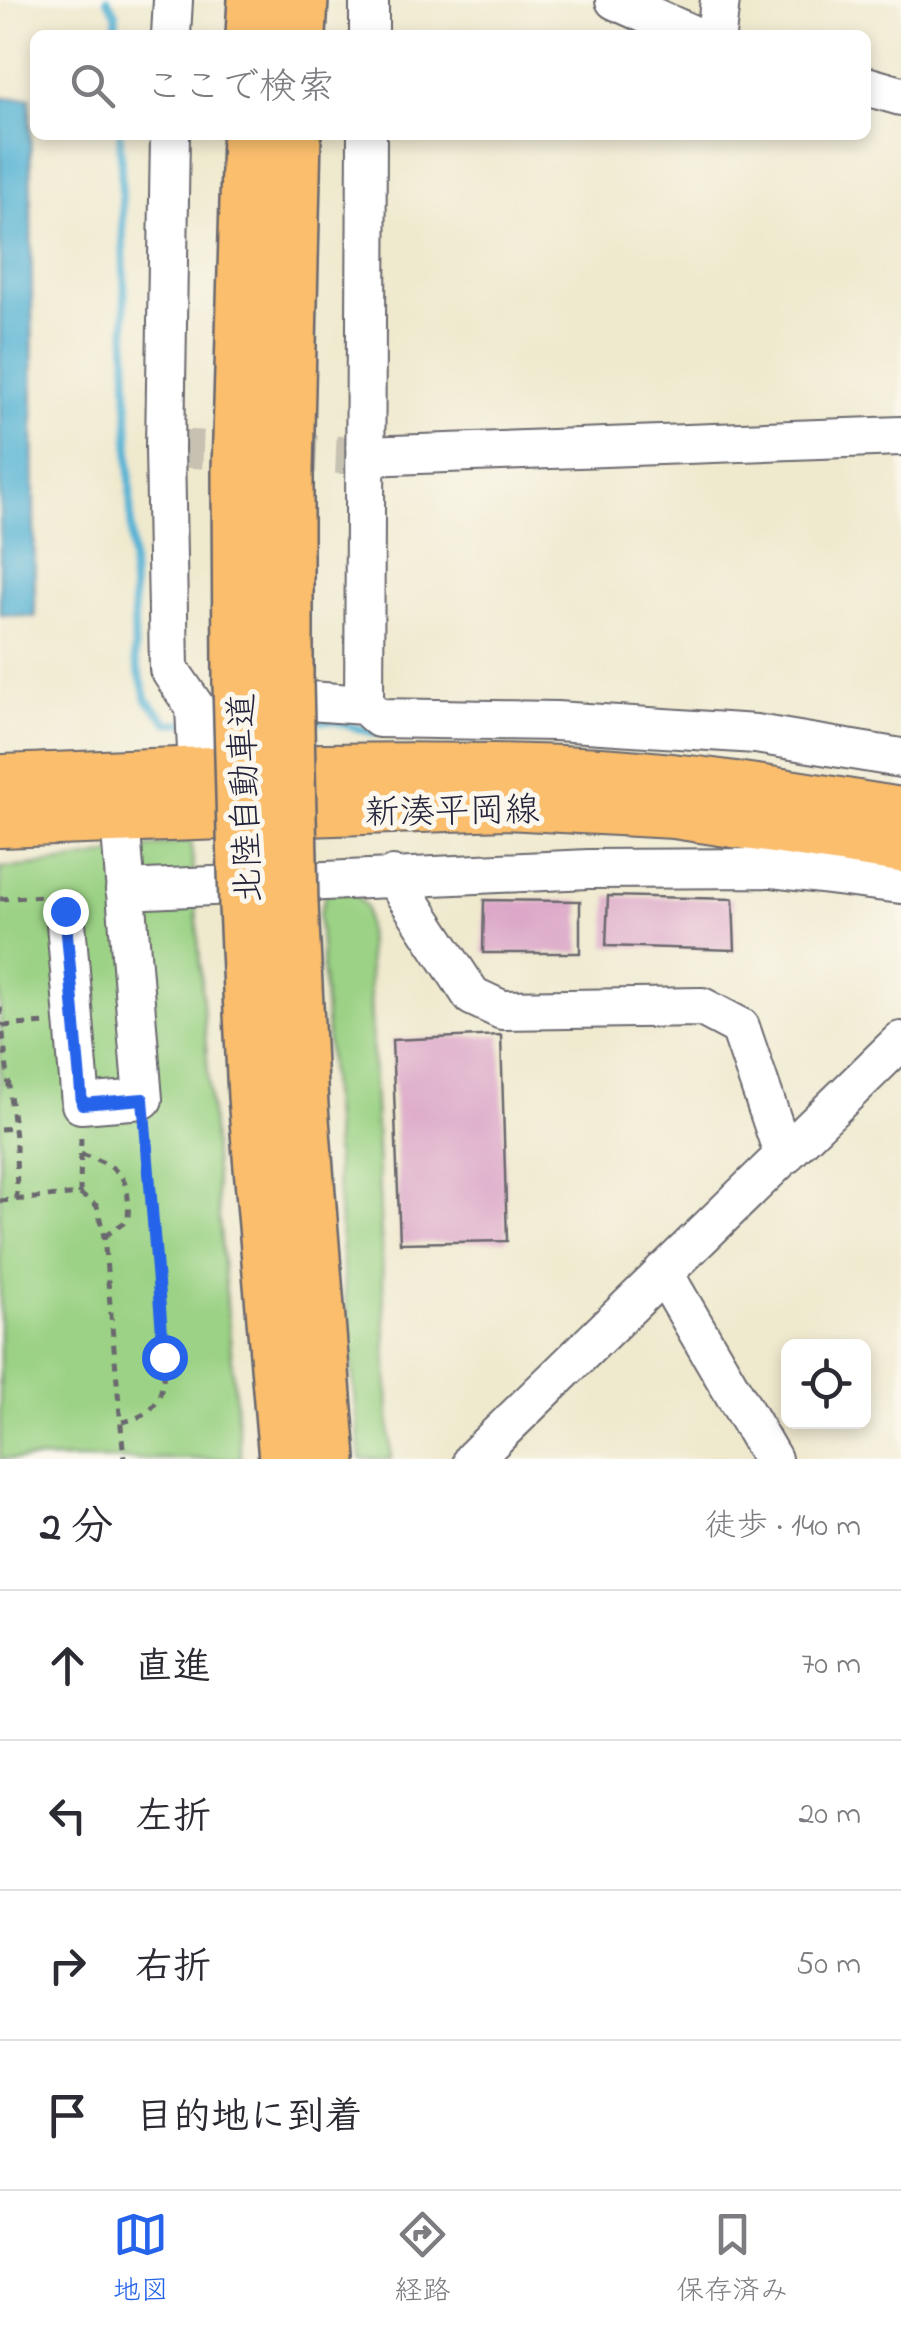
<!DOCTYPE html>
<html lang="ja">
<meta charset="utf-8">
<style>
:root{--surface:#fff;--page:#f7f7f7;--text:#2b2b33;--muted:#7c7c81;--line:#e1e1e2;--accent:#2563eb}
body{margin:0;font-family:"Indie Flower","Klee One",sans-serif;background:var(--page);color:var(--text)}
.controls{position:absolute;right:30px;bottom:30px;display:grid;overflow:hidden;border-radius:15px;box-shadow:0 5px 15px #0003}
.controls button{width:90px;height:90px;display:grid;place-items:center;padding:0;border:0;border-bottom:2px solid var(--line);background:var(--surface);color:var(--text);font:50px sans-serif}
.stop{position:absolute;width:30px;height:30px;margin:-22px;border:8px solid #2563eb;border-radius:50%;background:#fff}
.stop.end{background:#2563eb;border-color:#fff;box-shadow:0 2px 10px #0008}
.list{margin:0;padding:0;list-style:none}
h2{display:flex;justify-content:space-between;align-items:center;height:130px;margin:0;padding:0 40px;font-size:42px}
h2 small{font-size:32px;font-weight:400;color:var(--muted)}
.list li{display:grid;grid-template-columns:65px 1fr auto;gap:30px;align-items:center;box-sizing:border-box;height:150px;padding:0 40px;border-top:2px solid var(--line)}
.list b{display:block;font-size:38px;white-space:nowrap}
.list em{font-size:32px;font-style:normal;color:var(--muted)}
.icon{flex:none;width:55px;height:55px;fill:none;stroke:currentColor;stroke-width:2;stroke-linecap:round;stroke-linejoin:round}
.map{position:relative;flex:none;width:901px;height:1459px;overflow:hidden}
.search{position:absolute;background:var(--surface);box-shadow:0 5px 15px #0003;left:30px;right:30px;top:30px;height:110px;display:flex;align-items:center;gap:25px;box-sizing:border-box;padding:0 35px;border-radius:15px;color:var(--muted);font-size:38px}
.sheet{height:730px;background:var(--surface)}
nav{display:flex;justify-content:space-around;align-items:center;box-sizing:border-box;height:140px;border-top:2px solid var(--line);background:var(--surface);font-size:28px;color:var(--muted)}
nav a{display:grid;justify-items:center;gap:5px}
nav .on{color:var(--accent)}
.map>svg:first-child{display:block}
</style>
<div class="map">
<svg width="901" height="1459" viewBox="0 0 901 1459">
<rect width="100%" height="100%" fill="#fbf7ec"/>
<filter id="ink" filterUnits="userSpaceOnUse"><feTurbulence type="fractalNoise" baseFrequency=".01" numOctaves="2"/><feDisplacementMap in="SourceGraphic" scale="20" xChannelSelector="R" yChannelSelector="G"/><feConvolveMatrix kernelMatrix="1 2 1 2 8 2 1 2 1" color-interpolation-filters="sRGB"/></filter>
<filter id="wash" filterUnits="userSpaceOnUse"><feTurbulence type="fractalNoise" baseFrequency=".0048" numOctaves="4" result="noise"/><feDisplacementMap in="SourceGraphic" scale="40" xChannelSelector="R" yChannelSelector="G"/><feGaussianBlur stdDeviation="2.25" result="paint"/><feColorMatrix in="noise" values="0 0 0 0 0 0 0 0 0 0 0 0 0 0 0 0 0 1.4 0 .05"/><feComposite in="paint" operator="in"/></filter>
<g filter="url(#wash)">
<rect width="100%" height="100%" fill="#efe9ce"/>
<path fill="#9bd285" stroke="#5e7a60" stroke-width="2.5" d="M191,840L217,1197L241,1459H0V868C65,865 127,850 191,840Z
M327,890L355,894L366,907L391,1459H361L344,1281L319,916Z"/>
<path fill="#56b3d4" stroke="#3c6a88" stroke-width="2.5" d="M0,98H30L35,617L0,614Z"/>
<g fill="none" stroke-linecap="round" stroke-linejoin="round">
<path stroke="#56b3d4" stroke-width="8" d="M107,0L116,13V35
M120,135L135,659L147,700L168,723H185
M304,721H333L374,733"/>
</g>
<g id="blocks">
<path fill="#dca7c8" d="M608,896L733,899L735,950L606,946Z
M484,900L580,901V953H483Z
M501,1035L507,1241L400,1243L392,1040Z"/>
</g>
</g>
<g filter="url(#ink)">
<use href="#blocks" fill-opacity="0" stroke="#6a686e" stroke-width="2.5"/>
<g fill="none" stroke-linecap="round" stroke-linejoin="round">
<path stroke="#c6c1b1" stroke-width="38" stroke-dasharray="38 19" stroke-linecap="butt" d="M165,448L366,456"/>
<defs>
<path id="minor" d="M615,0L693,35
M171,35L173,0
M369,35V0
M716,35L720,0
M866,86L901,96
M170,135L165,448L169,669L195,707L198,771
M367,135L364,705L379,718L556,721L756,734L901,758
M366,456L901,436
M261,703L310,701L364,705
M393,876L472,996L502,1010L702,1007L740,1027L784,1156
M125,890L589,869L771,868L901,884
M65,911L81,1104L143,1099L120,820
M663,1272L772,1459
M473,1459L901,1041"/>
<path id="major" d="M0,779C200,771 400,761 600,772C701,778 801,796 901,812
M0,823L506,805L674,814L901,848"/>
<path id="highway" d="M254,35L256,0
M298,35L300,0
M285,682V471L293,135
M241,683L240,471L250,135
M290,904L300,1106L328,1459
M247,906L256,1097L287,1459"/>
</defs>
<use href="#minor" stroke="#6a686e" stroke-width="42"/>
<use href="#major" stroke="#6a686e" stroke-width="52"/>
<use href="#highway" stroke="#6a686e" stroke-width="60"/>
<path stroke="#6a686e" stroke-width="5" stroke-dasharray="8 8" stroke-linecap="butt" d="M0,899L42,896
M0,1007L2,1026
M0,1129L13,1128
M81,1154C120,1167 131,1176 128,1220L105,1236
M80,1194L81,1132
M17,1200L16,1146L2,1026L45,1023
M0,1201L80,1194L97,1206L104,1237L124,1459
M122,1422C162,1414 163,1391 165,1357L146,1127"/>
<use href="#minor" stroke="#fff" stroke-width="38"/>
<use href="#major" stroke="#fabe6d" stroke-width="48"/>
<use href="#highway" stroke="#fabe6d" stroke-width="55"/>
<defs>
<path id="highway-bridge" d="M285,682L290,904
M241,683L247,906"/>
</defs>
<use href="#highway-bridge" stroke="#6a686e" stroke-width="60" stroke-linecap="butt"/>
<use href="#highway-bridge" stroke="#fabe6d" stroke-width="55"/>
</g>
</g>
<g fill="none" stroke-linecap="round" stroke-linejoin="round" filter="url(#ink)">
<path stroke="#2563eb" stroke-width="12" d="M65,911L82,1104L143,1099L164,1357"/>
</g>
<g text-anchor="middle" stroke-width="10" stroke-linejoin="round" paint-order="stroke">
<g font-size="35" fill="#22223b" stroke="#fbf7ec">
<text transform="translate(244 798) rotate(-92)" y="12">北陸自動車道</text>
<text transform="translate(452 810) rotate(-1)" y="12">新湊平岡線</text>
</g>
</g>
</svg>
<div class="controls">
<button><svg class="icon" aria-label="locate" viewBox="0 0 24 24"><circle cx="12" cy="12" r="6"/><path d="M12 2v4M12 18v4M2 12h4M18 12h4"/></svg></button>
</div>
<div class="stop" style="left:164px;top:1357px"></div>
<div class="stop end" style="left:65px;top:911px"></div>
<div class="search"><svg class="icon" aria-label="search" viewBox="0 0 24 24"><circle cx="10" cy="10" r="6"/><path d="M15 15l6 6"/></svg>ここで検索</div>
</div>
<section class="sheet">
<h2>2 分<small>徒歩 · 140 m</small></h2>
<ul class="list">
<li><svg class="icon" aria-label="ahead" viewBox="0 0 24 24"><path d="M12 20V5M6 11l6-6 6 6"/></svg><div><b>直進</b></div><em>70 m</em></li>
<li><svg class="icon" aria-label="left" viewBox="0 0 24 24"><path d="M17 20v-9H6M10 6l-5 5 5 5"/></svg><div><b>左折</b></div><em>20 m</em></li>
<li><svg class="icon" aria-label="right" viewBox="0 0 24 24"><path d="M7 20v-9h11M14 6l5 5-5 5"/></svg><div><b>右折</b></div><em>50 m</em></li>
<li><svg class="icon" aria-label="arrive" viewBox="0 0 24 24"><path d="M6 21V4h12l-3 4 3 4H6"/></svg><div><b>目的地に到着</b></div></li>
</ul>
</section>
<nav>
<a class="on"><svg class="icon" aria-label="map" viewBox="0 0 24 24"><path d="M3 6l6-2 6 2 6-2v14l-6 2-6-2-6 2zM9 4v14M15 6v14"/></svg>地図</a>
<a><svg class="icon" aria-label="directions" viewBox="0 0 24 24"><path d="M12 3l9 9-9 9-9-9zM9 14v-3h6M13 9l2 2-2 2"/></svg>経路</a>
<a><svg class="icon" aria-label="saved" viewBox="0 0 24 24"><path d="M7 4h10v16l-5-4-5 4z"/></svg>保存済み</a>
</nav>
